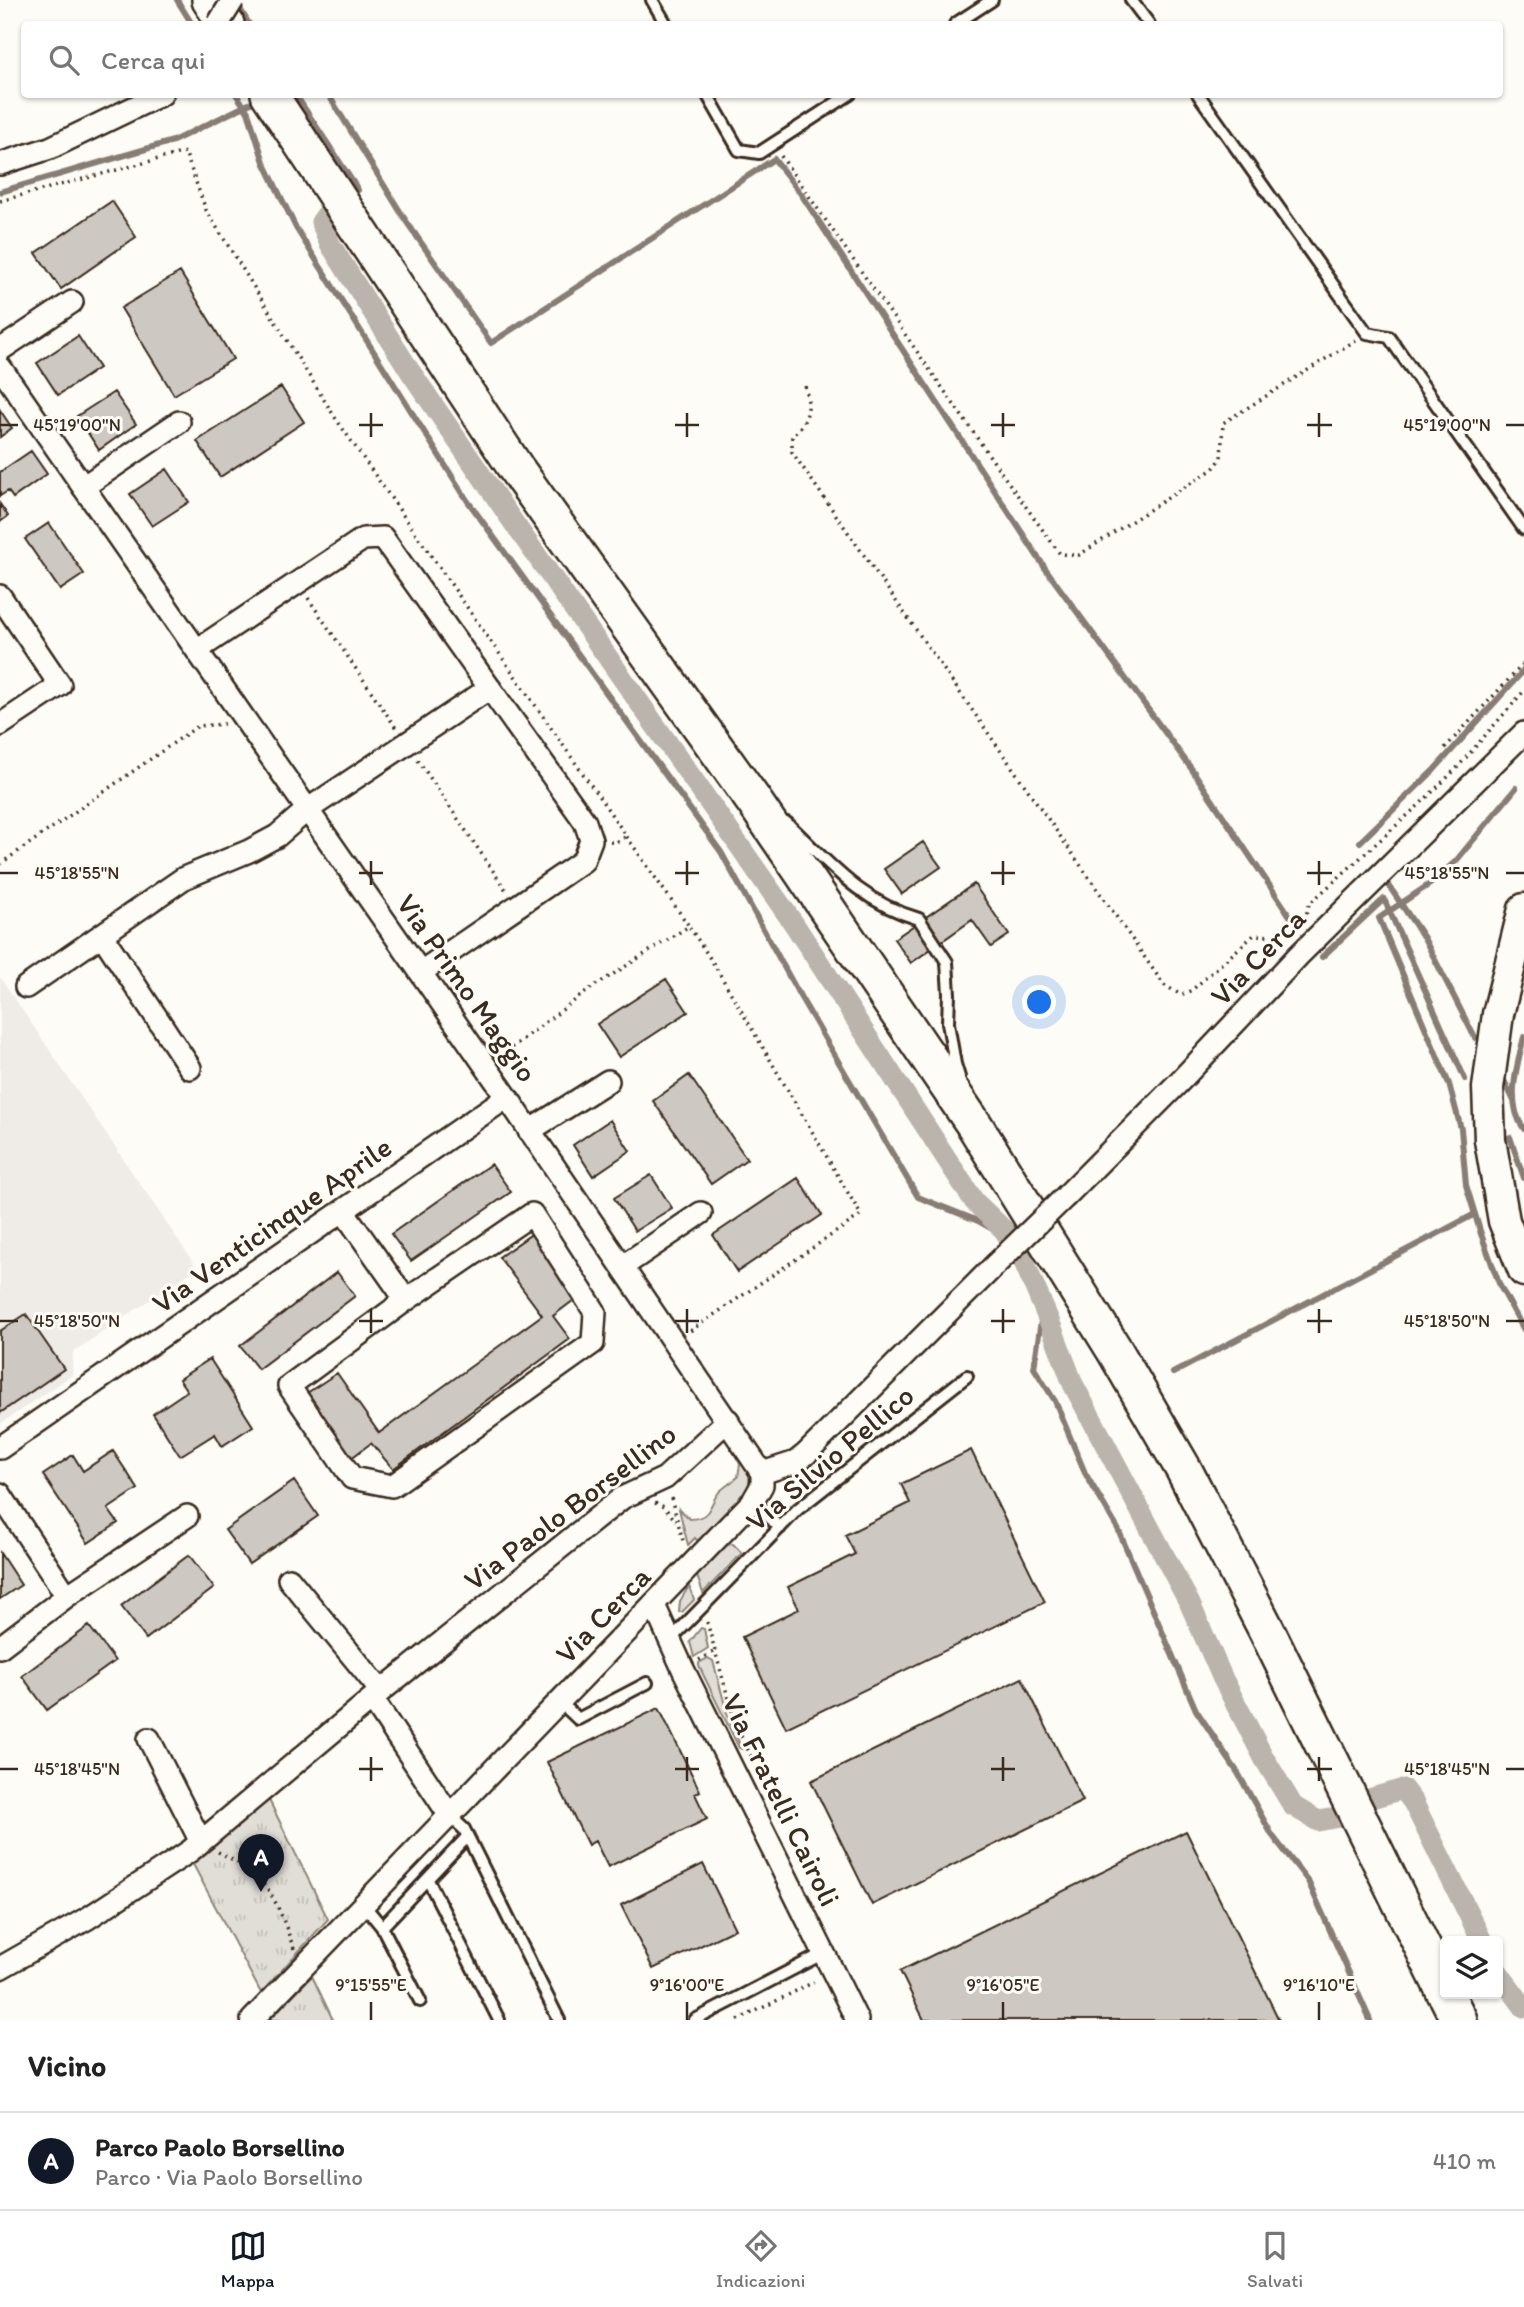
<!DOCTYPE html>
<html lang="it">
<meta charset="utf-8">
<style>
:root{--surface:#fff;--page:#f2f2f2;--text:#222;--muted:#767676;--line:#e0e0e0;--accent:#111827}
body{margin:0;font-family:Itim,sans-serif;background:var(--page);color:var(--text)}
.controls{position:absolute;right:21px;bottom:21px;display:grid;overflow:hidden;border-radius:7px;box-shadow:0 2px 5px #0004}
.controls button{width:63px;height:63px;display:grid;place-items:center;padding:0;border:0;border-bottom:2px solid var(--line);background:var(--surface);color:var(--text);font:35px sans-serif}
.you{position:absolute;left:1040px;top:1003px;width:24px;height:24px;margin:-18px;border:5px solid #fff;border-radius:50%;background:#1a73e8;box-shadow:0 0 0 10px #1a73e833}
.badge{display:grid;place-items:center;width:46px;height:46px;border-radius:50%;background:var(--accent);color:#fff;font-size:23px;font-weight:700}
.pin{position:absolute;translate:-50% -58px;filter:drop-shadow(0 2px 4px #0008)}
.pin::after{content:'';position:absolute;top:37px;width:24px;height:21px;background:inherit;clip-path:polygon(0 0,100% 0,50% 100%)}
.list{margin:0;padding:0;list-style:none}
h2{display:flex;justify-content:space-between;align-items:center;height:91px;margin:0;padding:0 28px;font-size:30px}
h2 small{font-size:23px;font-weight:400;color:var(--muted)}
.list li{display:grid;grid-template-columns:46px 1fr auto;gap:21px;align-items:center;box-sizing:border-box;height:98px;padding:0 28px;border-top:2px solid var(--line)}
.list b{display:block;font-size:26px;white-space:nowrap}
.list p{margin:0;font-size:23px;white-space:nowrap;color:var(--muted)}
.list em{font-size:23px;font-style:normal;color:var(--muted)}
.icon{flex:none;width:38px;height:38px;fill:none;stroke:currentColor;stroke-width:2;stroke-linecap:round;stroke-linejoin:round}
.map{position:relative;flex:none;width:1524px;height:2020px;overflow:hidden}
.search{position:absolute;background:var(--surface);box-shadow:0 2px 5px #0004;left:21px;right:21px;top:21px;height:77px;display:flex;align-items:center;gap:18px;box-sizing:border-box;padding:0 24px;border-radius:7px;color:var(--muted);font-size:26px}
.sheet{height:189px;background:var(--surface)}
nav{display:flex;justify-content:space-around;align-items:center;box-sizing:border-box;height:98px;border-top:2px solid var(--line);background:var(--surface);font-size:19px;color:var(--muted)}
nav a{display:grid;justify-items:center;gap:4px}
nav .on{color:var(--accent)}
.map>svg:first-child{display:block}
</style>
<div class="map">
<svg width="1524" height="2020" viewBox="0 0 1524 2020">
<defs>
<pattern id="park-tufts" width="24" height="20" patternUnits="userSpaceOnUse" patternTransform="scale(1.75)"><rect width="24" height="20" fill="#e1ded7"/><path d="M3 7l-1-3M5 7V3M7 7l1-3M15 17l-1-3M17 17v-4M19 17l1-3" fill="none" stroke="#c2bfb8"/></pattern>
</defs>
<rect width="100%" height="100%" fill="#fdfcf7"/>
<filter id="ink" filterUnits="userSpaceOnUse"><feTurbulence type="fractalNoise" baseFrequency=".0143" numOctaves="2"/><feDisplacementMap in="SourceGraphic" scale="14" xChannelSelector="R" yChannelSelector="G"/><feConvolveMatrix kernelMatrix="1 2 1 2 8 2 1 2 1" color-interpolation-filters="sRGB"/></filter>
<g filter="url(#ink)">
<path fill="#efece7" d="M0,977L197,1268L73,1352L72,1375L0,1424Z"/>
<path fill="#e1ded7" stroke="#8e847a" stroke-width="2" d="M733,1451C748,1459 754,1479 745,1494L698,1541L695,1538L688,1545L679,1509L690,1519C712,1518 708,1506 719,1492C724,1487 732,1482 738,1477L740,1464Z
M733,1544L742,1553L703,1593L697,1576L727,1545Z
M689,1586L694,1600L682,1612H679L680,1601Z
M701,1628L704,1629L708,1648L694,1657L690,1642Z
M708,1658L713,1661L729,1720L742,1749L739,1748L699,1666V1663Z"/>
<path fill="url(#park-tufts)" stroke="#8e847a" stroke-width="2" d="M268,1798L328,1919L261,1993L194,1866L190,1862Z
M312,1976L333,2020H269Z"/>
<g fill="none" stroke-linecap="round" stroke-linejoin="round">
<path stroke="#887d74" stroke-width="6" d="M177,0L192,24
M236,2L249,24
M236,94L248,112L264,162L296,228L467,500L721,852L801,998L918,1197L978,1221L999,1233L1022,1270L1041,1321L1034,1368L1055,1401L1085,1473L1118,1529L1196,1710L1238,1773L1272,1835L1308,1881L1370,2020
M295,94L358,190L352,195
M328,94L406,221L491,343L774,159L801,194L1045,568L1193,771L1294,922
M0,192L173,141L253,102
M1516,788L1456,861L1430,884L1379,918L1449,1084L1461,1129L1466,1185L1481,1234L1500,1286L1524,1330
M1360,842L1433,771L1524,670
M1387,883L1424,938L1475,1038
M1322,957L1384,899L1465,1079
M1524,1037C1517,1066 1505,1103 1524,1129
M1501,1074L1514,1101
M1510,1137L1524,1178
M1173,1373L1475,1214"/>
<path stroke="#bbb4ad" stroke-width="21" d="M326,215L321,222L330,244L410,371L509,516L794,924L974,1201L1004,1230L1024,1262L1050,1323L1073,1384L1190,1604L1223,1679L1264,1758L1293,1806L1318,1821L1340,1817
M1372,1798L1403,1789L1413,1802L1482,1941
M1498,1972L1524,2007"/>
</g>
<path fill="#cdc8c2" stroke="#3b2a1e" stroke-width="2" d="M112,201L136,237L61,289L36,253Z
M180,272L233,359L174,395L121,308Z
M78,336L99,368L58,395L37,363Z
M281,387L304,422L220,477L197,441Z
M114,392L136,424L99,450L77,416Z
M0,410L12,428L0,437Z
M31,451L47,474L13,498L8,491L0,496V472Z
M167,469L189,502L152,526L130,494Z
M0,504L8,516L0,522Z
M49,523L84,574L60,590L25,539Z
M923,842L941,867L902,894L884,869Z
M974,884L1009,935L991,947L972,920L911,963L894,939Z
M666,979L688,1012L619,1057L597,1024Z
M689,1075L747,1159L711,1184L653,1101Z
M610,1120L630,1151L593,1176L573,1145Z
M491,1164L511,1192L411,1261L391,1234Z
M651,1175L672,1208L635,1231L614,1198Z
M798,1178L822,1215L737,1272L713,1235Z
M533,1233L578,1297L553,1316L570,1339L393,1469L371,1443L350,1459L304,1395L337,1373L379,1433L542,1315L499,1257Z
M337,1272L355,1296L258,1369L240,1346Z
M26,1314L64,1369L0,1413V1331Z
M210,1359L253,1426L222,1446L215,1434L180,1456L153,1414L187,1391L179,1379Z
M971,1450L1045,1602L786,1728L742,1637L799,1609L788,1587L855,1554L845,1535L910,1503L901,1484Z
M113,1451L138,1489L108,1509L118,1523L88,1543L43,1475L73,1455L83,1471Z
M294,1481L318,1516L249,1564L225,1530Z
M0,1553L21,1585L0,1599Z
M189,1555L214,1588L146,1639L121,1606Z
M89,1626L115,1661L47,1710L22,1676Z
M1022,1678L1083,1801L872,1905L811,1781Z
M659,1708L700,1791L695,1794L707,1819L608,1867L595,1841L588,1845L547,1762Z
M1186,1831L1279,2020H924L900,1971Z
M703,1864L735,1929L653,1969L621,1905Z"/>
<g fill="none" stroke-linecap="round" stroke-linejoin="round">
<defs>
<path id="service" d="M652,0L666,24
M1131,0L1149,24
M955,24L992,0
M707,94L739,150L759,153L850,94
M1198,94L1367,333L1389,337L1524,529
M787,823C830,864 860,902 919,919L947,962L949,994L948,1023L955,1064L959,1077
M753,1501L780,1528
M670,1640L798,1509L967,1376
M560,1702L578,1719L647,1683
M450,1816L464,1829L559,2020
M428,1880L499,2020
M364,1905L382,1927L420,2001
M382,1927L467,1837
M695,2020L824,1953"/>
<path id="minor" d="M0,164L50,148L162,94
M0,350L72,302
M0,367L507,1097L762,1473
M83,487L179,422
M0,596L60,685L0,725
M197,650L363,539L383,538L585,822L591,840L583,861L421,972
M102,935L190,1068
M26,987L184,878L249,851L277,836L307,810L490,688
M529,1131L608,1081
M1066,1196L1181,1080L1299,955L1524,733
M344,1212L406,1300L532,1214L595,1312L593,1343L392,1486L352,1478L289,1386L406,1300
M623,1266L701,1213
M0,1448L507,1097
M762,1473L796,1462L806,1454L996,1264
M0,1494L67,1596
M289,1579L381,1691
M654,1605L683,1669L857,2020
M0,1647L67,1596L187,1516
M373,1700L450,1816
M149,1739L201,1842
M0,1968L88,1918L190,1851L381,1691L622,1498L665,1478L728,1420
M252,2020L753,1501L762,1485V1473"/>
<path id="secondary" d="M1524,909L1498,1014L1488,1088L1490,1140L1504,1221L1524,1271"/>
<path id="trunk" d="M210,0L226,24
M269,94L517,470L753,800L975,1126L1115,1351L1184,1470L1266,1629L1445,1993
M1446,1994L1459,2020"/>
</defs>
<use href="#service" stroke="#3b2a1e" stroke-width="16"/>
<use href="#minor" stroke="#3b2a1e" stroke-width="26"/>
<use href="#secondary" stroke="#3b2a1e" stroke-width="35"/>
<use href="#trunk" stroke="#3b2a1e" stroke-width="40"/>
<path stroke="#3b2a1e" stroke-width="3.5" stroke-dasharray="2 5" stroke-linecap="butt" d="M781,156L998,468L1060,554L1079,555L1213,469L1221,459L1223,423L1356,340
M0,201L185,152L206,210L336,419L689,926
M805,386C811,410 809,418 792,437V452L1164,985L1181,995L1192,990L1254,935L1273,936L1285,943
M308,598L396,728
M1445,748L1524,663
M418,760L506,890
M610,842H616L627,836
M0,864L198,726L224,724
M1305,920L1309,904L1419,805L1456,769L1524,691
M500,1056L593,987L689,926L715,966L861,1215L690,1331
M671,1498L684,1544
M655,1503L664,1507L676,1521
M707,1622L736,1726L783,1820
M699,1660L715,1651
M218,1852C270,1878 275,1897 294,1949
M738,2020L814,1982"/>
<use href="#service" stroke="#fdfcf7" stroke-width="10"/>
<use href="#minor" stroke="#fdfcf7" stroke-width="21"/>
<use href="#secondary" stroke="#fdfcf7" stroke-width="30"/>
<use href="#trunk" stroke="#fdfcf7" stroke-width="35"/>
<defs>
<path id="minor-bridge" d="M218,24L233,0
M996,1264L1066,1196"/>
</defs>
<use href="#minor-bridge" stroke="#3b2a1e" stroke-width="26" stroke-linecap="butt"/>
<use href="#minor-bridge" stroke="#fdfcf7" stroke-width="21"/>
</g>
</g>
<path fill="none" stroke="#3b2a1e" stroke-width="2.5" d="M371,413V437M687,413V437M1003,413V437M1319,413V437M0,425H18M359,425H383M675,425H699M991,425H1015M1307,425H1332M1506,425H1524M371,861V885M687,861V885M1003,861V885M1319,861V885M0,873H18M359,873H383M675,873H699M991,873H1015M1307,873H1332M1506,873H1524M371,1309V1333M687,1309V1333M1003,1309V1333M1319,1309V1333M0,1321H18M359,1321H383M675,1321H699M991,1321H1015M1307,1321H1332M1506,1321H1524M371,1757V1781M687,1757V1781M1003,1757V1781M1319,1757V1781M0,1769H18M359,1769H383M675,1769H699M991,1769H1015M1307,1769H1332M1506,1769H1524M371,2002V2020M687,2002V2020M1003,2002V2020M1319,2002V2020"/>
<g text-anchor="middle" stroke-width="6" stroke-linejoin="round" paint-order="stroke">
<g font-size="30" fill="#3b2a1e" stroke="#fdfcf7">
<text transform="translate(1258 957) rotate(-46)" y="10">Via Cerca</text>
<text transform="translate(467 988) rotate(55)" y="10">Via Primo Maggio</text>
<text transform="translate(272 1225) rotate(-35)" y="10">Via Venticinque Aprile</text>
<text transform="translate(830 1458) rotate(-40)" y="10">Via Silvio Pellico</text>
<text transform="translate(570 1507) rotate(-37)" y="10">Via Paolo Borsellino</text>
<text transform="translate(603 1615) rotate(-46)" y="10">Via Cerca</text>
<text transform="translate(781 1800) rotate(64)" y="10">Via Fratelli Cairoli</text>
</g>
</g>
<g font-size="18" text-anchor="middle" fill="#3b2a1e" stroke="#fdfcf7" stroke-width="6" stroke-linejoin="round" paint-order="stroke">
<text x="77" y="431">45°19'00"N</text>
<text x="1447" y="431">45°19'00"N</text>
<text x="77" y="879">45°18'55"N</text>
<text x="1447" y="879">45°18'55"N</text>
<text x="77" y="1327">45°18'50"N</text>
<text x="1447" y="1327">45°18'50"N</text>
<text x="77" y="1775">45°18'45"N</text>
<text x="1447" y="1775">45°18'45"N</text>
<text x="371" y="1991">9°15'55"E</text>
<text x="687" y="1991">9°16'00"E</text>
<text x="1003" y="1991">9°16'05"E</text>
<text x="1319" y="1991">9°16'10"E</text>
</g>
</svg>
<div class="controls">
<button><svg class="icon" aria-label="layers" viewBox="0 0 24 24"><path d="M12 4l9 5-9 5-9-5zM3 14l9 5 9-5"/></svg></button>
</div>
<div class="you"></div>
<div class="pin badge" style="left:261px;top:1892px">A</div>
<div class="search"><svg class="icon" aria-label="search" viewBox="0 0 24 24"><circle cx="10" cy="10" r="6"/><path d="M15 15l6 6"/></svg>Cerca qui</div>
</div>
<section class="sheet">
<h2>Vicino<small></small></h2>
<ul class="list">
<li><span class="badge">A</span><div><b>Parco Paolo Borsellino</b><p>Parco · Via Paolo Borsellino</p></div><em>410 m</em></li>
</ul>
</section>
<nav>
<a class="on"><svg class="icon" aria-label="map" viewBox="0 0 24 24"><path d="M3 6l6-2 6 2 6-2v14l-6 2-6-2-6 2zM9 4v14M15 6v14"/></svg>Mappa</a>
<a><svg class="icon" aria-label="directions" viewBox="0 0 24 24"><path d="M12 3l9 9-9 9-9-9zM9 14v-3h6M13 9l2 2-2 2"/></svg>Indicazioni</a>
<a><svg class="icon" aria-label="saved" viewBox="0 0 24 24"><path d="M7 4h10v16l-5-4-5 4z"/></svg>Salvati</a>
</nav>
